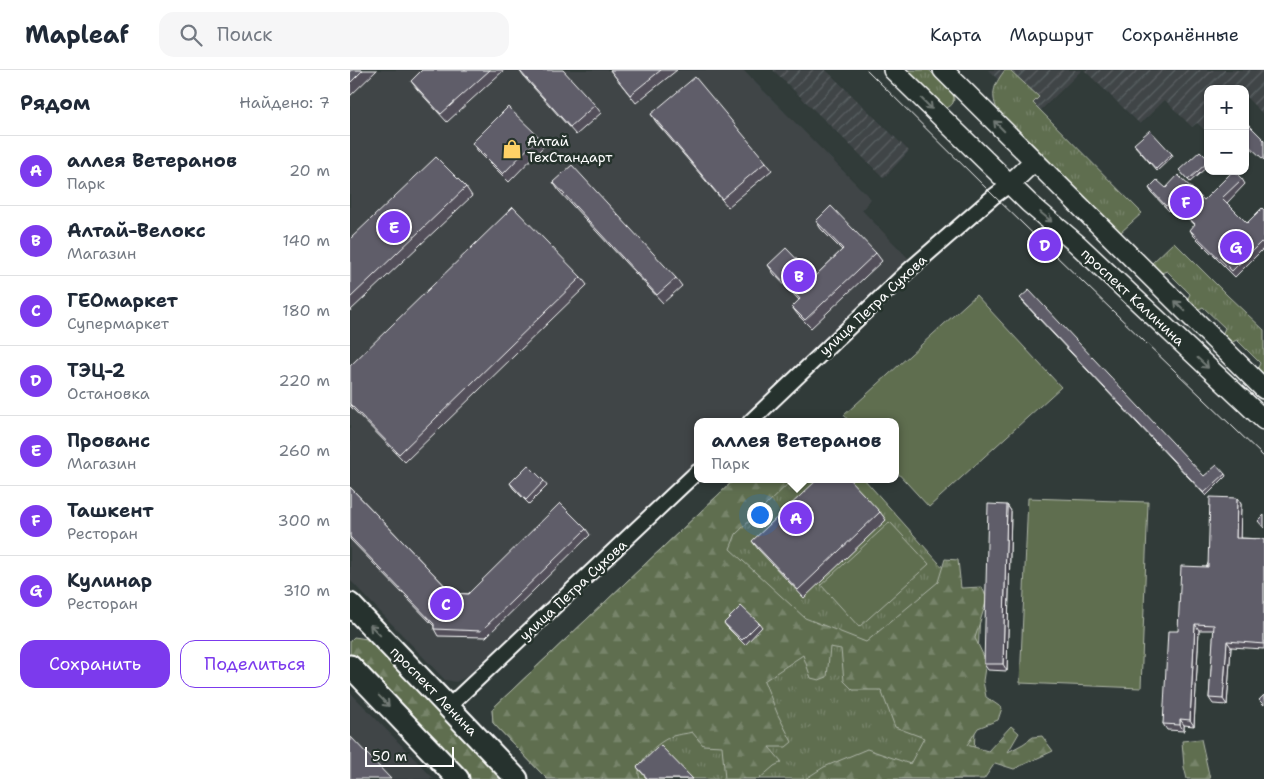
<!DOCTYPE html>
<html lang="ru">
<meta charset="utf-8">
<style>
:root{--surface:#fff;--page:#f6f6f7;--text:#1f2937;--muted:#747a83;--line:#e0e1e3;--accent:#7c3aed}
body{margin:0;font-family:"Shantell Sans",sans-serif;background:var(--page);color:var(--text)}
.controls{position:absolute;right:15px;top:15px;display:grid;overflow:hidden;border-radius:10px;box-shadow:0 1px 4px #0004}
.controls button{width:45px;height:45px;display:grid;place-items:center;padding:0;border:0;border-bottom:1px solid var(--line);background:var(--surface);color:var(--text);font:25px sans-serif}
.scale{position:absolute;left:15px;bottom:12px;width:89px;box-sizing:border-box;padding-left:5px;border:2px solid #fff;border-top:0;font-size:14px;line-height:18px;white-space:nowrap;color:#fff;-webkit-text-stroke:4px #26332d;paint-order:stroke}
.you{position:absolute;left:409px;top:444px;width:18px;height:18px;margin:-12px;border:4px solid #fff;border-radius:50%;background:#1a73e8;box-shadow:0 0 0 8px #1a73e833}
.badge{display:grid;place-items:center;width:32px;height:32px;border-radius:50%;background:var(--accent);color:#fff;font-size:16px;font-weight:700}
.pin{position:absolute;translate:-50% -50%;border:2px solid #fff;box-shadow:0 1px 5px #0006}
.popup{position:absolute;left:344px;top:348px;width:205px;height:65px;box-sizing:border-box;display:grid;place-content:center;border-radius:10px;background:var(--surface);filter:drop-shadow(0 1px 4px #0005);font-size:16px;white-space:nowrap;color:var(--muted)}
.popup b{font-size:19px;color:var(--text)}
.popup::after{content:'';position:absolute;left:50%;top:100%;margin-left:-10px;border:10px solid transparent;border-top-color:var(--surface)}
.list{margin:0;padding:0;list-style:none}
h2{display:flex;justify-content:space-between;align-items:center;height:65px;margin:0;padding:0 20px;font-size:21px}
h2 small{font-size:16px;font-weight:400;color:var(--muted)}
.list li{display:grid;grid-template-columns:32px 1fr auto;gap:15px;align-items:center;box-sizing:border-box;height:70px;padding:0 20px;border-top:1px solid var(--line)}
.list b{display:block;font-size:19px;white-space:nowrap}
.list p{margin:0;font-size:16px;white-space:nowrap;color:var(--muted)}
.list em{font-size:16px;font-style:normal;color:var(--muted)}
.actions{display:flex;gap:10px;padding:15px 20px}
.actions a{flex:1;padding:11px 0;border:1px solid var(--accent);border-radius:15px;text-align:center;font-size:18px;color:var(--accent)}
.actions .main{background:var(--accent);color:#fff}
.icon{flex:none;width:28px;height:28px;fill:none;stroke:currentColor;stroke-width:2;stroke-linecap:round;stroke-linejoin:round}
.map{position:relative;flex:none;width:914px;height:709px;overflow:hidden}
header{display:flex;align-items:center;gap:30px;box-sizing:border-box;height:70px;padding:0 25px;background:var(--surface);border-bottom:1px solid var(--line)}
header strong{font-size:24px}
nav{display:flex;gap:28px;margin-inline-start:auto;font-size:18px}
.search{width:350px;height:45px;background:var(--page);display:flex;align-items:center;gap:12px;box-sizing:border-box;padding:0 18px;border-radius:15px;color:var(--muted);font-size:19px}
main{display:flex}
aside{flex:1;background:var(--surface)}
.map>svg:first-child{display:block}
</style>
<header>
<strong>Mapleaf</strong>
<div class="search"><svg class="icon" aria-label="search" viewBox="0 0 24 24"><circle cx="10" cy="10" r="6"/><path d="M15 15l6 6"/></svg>Поиск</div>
<nav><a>Карта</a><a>Маршрут</a><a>Сохранённые</a></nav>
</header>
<main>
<aside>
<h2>Рядом<small>Найдено: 7</small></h2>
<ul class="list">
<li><span class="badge">A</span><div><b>аллея Ветеранов</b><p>Парк</p></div><em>20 m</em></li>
<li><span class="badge">B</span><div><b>Алтай-Велокс</b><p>Магазин</p></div><em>140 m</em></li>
<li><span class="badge">C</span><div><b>ГЕОмаркет</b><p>Супермаркет</p></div><em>180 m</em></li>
<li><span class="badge">D</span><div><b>ТЭЦ-2</b><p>Остановка</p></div><em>220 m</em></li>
<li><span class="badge">E</span><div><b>Прованс</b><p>Магазин</p></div><em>260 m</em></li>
<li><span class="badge">F</span><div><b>Ташкент</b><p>Ресторан</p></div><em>300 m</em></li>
<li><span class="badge">G</span><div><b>Кулинар</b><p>Ресторан</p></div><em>310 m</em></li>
</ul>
<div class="actions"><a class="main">Сохранить</a><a>Поделиться</a></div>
</aside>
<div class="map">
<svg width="914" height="709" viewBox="0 0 914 709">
<defs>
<pattern id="industrial-furrows" width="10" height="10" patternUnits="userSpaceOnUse" patternTransform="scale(1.25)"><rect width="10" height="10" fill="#3f4547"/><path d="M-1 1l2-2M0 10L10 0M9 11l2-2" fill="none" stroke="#5c6163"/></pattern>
<pattern id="grass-tufts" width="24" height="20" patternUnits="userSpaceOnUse" patternTransform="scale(1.25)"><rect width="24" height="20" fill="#5f6e50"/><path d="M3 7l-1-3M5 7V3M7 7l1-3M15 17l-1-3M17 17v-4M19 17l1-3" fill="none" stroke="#77846a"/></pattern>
<pattern id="forest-firs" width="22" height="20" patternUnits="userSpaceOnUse" patternTransform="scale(1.25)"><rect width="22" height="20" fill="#5f6e50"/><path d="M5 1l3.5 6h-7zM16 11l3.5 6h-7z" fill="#77846a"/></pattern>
</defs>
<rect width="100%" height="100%" fill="#313b39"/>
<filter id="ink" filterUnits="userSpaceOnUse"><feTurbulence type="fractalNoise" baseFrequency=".02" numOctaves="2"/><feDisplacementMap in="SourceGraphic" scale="10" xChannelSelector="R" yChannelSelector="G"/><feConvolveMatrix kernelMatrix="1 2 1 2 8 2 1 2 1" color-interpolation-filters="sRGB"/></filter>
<g filter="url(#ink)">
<path fill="#3f4547" d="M0,0H393L521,129L512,140L559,189L389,352H347V391L260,474L116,607L106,612L95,610L0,510Z
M0,622L84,709H0Z"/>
<path fill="url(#industrial-furrows)" d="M423,0H476L559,81L534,108Z
M638,0H732L685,46Z
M734,0H914V45L895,26V19H858V59L856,61L847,53L842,57L815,30L790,54Z"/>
<path fill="url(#grass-tufts)" stroke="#afb6a8" d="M554,0H579L603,24C606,33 601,37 593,39Z
M655,0H660L689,27L683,33L792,143L770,163L647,39C640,23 645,13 655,0Z
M824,172L878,226L914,260V306L907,300L910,293L887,270L880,273L872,265L875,258L853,237L847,240L837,230L840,224L817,201L811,203L801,194Z
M385,409H514L630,539L623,709H197L143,653L142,639Z"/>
<path fill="url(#forest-firs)" stroke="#afb6a8" d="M385,409H443L386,464L380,479L455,548L516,572L588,512L595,489L608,490L611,518L632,517L637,529L625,568L636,591L633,611L636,627L652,638L648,650L628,658L617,675L638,681L661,656L669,663L658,682L673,674L683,667L692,666L703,681L664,699L645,693L634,709H455L474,697L517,679L560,694L574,668L545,657L531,620H503L494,611L491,579L480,577L477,607L469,610L461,608L453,585L414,611L428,645L442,672L436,677H419L432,692L424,696L409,709H375L372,676L353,675L342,662C336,664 329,664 323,666C309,671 283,692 290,709H197L143,653L142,639Z
M4,567L17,569L152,709H118L0,587V571Z
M851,669L860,709H837L834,697L832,671Z"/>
<path fill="#5f6e50" stroke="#afb6a8" d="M626,225L711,317L579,437L545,400V352H500L494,345Z
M678,428L798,432L791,618L670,613Z
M540,452L579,494L509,557L471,515Z"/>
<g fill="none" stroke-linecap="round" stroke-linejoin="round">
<defs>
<path id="street" d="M400,352L558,201L644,126L659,115
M98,637L347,402"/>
<path id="secondary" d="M543,0L679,133L727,174L914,350
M593,0L914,319
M659,115L684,91"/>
<path id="primary" d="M0,534L167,709
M0,596L108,709"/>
</defs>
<use href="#street" stroke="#fff" stroke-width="18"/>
<use href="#secondary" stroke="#fff" stroke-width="22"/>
<use href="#primary" stroke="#fff" stroke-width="25"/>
<use href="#street" stroke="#26332d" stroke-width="14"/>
<use href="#secondary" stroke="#26332d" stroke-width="19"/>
<use href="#primary" stroke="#26332d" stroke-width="21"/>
<path stroke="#fff" stroke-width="1" d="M517,0L644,126L914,387"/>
</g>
<path fill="#52505a" stroke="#fff" d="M0,0H27L0,26Z
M72,0H154L97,52L67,19L61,11Z
M169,0L245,35L251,43L226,65L174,7Z
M260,0H327L286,33Z
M301,44L416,92L422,100L378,137L306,52Z
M189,67L195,75L159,112L128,81L122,73Z
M785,76L822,84L823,86L807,101Z
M858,89V96L840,112L831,102Z
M892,109L895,114L877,133L897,153L914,140V178L885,207L843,165L840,160L845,155L825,136L819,141L802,123L799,118H816L854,130Z
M203,112L326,208L332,216L313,233L209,121Z
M116,117L122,126L0,241V169Z
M466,151L526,183L532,191L461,258L448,245L442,237L449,230L424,204L418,195L464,207L492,180L471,159Z
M231,207L237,215L55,392L0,336V296Z
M672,231L854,406L875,404L876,406L856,426Z
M194,411L197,416L179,434L163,418L160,413Z
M0,417L102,523L118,524L236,459L240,465L136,567L88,566L84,559V556L0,469Z
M887,428L891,434L890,468L914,469V579L881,577L877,635L863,634L859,628L864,560H849L844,656L834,655V661L817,660L813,654L828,561Z
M657,435L661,441L657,601L638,600L634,594Z
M530,442L536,450L454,528L408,479L402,471Z
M374,553H409L412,557L395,575L377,557Z
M287,697L343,709H297Z"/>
<path fill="#42414a" stroke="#fff" d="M887,428L891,434L890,474L886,468Z
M657,435L661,441L657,601L653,594Z
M845,554L849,560L844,656L840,650Z
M877,571L881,577L877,635L873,629Z
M830,649L834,655V661L830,655Z"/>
<path fill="#5f5d69" stroke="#fff" d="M0,0H13L0,13Z
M72,0H140L91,44L61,11Z
M169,0H213L245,35L220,57Z
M260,0H311L280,25Z
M345,7L416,92L372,129L301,44Z
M158,37L189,67L153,104L122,73Z
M895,51L914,70V90L895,72Z
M800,60L822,84L806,99L784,74Z
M850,81L858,89V92L838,110L829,100Z
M86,87L116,117L0,228V169Z
M222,95L326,208L307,225L203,112Z
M883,101H884L892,109L872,128L897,153L912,138L914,140V174L911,172L882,201L840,160L845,154L821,131L816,136L799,118L807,110L816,118L828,105L854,130Z
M481,136L526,183L455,250L442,237L450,229L418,195L436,178L464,207L493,179L466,151Z
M163,137L231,207L49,384L0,334V296Z
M679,220L854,406L867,395L875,404L854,423L670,228Z
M178,395L194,411L176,430L160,413Z
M468,409H499L530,442L448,520L402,471Z
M0,417L102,523L118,524L210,433L236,459L131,561L84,559V554L0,467Z
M860,427L887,428L886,468L914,469V574L877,571L873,629L859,628L864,555L845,554L840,650L830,649V655L813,654L818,561H828L831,496L858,497Z
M638,434L657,435L653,594H634Z
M914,445V458L908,451Z
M391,536L409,553L392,570L374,553Z
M914,625V635L909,630Z
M0,666L41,709H0Z
M310,675L343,709H298L287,697Z"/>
<defs><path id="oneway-shaft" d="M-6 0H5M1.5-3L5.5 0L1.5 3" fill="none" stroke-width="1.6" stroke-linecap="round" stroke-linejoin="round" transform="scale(1.25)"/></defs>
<g stroke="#727a76">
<use href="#oneway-shaft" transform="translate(577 34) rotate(45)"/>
<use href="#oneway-shaft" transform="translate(649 56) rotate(-135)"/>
<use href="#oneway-shaft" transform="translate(696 147) rotate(40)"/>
<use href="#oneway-shaft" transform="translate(830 236) rotate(-135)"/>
<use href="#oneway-shaft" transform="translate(853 293) rotate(43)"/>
<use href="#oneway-shaft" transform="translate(25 560) rotate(-134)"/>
<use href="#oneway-shaft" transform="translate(34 631) rotate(46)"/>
</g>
</g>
<defs>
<symbol id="shop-bare" viewBox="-9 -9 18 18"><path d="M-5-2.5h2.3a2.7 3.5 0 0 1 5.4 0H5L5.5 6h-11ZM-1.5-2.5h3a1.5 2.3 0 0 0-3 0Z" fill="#ffd166" stroke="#26332d" stroke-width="2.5" paint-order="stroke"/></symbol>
</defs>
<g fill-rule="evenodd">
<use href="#shop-bare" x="148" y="65" width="28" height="28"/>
</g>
<g text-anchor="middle" stroke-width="5" stroke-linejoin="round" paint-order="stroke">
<g font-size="14" fill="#fff" stroke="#26332d" text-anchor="start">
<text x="177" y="76">Алтай<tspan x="177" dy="16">ТехСтандарт</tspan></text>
</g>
<g font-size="14" fill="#fff" stroke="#26332d">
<text transform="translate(783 227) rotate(43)" y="5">проспект Калинина</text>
<text transform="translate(523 235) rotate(-43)" y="5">улица Петра Сухова</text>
<text transform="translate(223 520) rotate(-43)" y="5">улица Петра Сухова</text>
<text transform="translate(84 621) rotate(46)" y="5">проспект Ленина</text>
</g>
</g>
</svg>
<div class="controls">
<button>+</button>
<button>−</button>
</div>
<div class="scale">50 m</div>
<div class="you"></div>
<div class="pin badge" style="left:446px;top:448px">A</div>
<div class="popup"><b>аллея Ветеранов</b>Парк</div>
<div class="pin badge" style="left:449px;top:206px">B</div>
<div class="pin badge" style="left:96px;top:534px">C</div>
<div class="pin badge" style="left:695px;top:175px">D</div>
<div class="pin badge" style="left:44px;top:157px">E</div>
<div class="pin badge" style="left:836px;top:132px">F</div>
<div class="pin badge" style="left:886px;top:177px">G</div>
</div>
</main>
